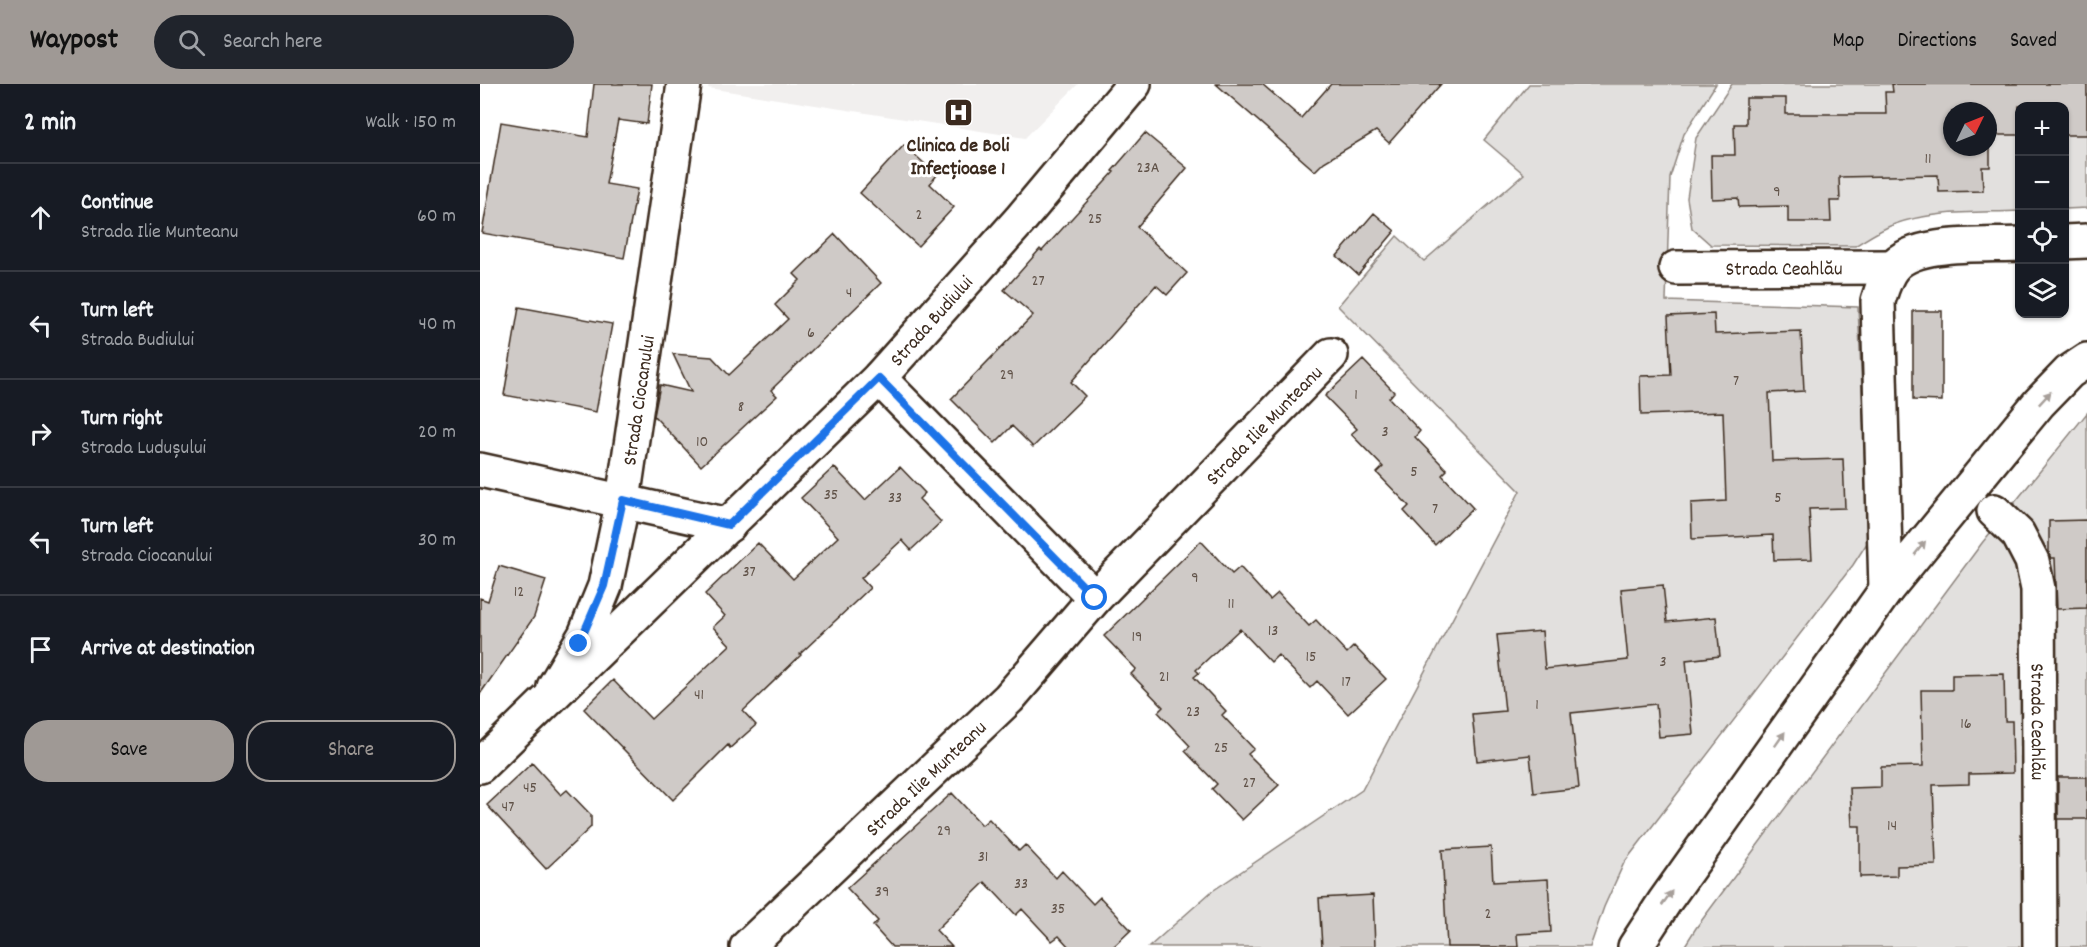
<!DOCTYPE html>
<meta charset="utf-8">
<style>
:root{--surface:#171b24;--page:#20242c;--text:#f1f3f6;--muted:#9ea1a6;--line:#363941;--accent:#9f9995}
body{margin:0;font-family:Dekko,sans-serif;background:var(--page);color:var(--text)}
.controls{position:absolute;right:18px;top:18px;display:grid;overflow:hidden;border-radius:12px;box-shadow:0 2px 4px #0004}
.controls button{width:54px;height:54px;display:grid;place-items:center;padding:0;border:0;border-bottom:2px solid var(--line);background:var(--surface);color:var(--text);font:30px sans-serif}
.compass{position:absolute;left:1463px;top:18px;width:54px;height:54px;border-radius:50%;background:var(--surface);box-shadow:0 2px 4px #0004;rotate:47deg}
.stop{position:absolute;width:18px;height:18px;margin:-14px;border:4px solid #1a73e8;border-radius:50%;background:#fff}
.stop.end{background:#1a73e8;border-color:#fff;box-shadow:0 2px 6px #0008}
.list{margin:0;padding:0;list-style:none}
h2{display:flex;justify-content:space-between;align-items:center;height:78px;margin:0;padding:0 24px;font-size:26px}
h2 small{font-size:20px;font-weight:400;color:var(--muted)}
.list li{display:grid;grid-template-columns:39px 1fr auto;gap:18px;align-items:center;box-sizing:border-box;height:108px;padding:0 24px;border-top:2px solid var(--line)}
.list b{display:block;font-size:22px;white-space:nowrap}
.list p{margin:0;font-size:20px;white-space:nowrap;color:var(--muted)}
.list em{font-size:20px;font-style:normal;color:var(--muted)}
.actions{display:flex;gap:12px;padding:18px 24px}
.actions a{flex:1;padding:14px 0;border:2px solid var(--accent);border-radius:24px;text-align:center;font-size:21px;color:var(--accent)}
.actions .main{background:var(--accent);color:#111}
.icon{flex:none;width:33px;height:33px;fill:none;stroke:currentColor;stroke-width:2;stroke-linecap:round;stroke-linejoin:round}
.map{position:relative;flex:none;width:1607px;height:863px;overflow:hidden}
header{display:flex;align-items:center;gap:36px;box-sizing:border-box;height:84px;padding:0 30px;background:var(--accent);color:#111}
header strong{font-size:28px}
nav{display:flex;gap:33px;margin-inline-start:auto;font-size:21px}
.search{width:420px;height:54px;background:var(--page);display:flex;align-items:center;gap:15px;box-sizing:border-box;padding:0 21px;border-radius:33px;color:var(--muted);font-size:22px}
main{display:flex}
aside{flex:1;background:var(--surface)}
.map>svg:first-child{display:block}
</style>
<header>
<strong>Waypost</strong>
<div class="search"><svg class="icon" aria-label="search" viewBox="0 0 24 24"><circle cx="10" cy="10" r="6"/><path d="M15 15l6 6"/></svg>Search here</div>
<nav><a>Map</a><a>Directions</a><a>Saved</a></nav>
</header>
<main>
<aside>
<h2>2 min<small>Walk · 150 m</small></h2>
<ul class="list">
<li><svg class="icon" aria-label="ahead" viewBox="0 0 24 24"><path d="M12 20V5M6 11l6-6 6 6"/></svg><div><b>Continue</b><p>Strada Ilie Munteanu</p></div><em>60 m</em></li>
<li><svg class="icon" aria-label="left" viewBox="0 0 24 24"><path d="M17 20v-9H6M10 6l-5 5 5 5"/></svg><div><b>Turn left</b><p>Strada Budiului</p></div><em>40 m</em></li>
<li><svg class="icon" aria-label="right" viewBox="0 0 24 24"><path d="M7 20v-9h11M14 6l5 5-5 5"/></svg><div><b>Turn right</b><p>Strada Ludușului</p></div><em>20 m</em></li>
<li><svg class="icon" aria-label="left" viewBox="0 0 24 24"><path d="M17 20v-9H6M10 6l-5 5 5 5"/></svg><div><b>Turn left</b><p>Strada Ciocanului</p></div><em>30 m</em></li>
<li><svg class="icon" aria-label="arrive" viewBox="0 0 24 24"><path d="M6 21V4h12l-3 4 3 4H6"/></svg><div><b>Arrive at destination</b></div></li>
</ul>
<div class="actions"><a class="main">Save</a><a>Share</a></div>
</aside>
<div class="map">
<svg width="1607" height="863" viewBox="0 0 1607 863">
<rect width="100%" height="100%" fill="#fff"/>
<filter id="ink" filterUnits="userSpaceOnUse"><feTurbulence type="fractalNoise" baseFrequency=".0167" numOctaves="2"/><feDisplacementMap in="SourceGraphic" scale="12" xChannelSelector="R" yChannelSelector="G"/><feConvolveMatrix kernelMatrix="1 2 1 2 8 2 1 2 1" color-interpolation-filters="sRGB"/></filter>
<g filter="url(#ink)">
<path fill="#f1efee" d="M229,0H598L545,54L228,4Z"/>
<path fill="#e2e0de" stroke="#8e857e" stroke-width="1.5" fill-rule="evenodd" d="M1049,0H1236L1204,50L1190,93L1186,217L1378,223L1389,456L1373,481L1144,779L1124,823L1110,863H669L731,808L882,706L1040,407L858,222L917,152L944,177L1044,90L1004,56Z
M1252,0H1607V124L1585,125L1584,22H1540L1539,127C1501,129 1452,126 1415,140C1401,145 1388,154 1375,162L1231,161L1212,144L1207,114L1216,54ZM1472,27H1508V63H1472Z
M1607,329V863H1204L1216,844L1502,459Z"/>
<path fill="#cfcac7" stroke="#3b2a1e" stroke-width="1.5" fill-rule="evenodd" d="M114,0H172L167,40L138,36L126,100L157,105L144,174L2,149L21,38L108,53Z
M736,0H782L821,34L851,0H961L909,59L896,47L844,78L835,87Z
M1412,0H1607V51H1584V22H1539V51H1510V83H1502L1503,107L1459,108L1458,91L1359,93L1360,117H1350L1351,138H1308V122L1259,123L1258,114L1232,115L1231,71H1255L1254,40H1266V14H1306V30H1406L1405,8H1413ZM1472,27H1508V63H1472Z
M665,49L707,84L657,143L707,189L687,211L676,201L591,298L605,312L553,363L532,342L515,359L471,315L553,231L524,206L560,165L562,167L634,88L632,87Z
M424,61L457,91L450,100L474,123L438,162L380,109Z
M894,129L915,147L878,191L857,172Z
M355,150L401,199L291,306L297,312L221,382L174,332L180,301L211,308L193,270L232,273L249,291L308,235L295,221L320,196L314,190Z
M39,223L132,240L116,328L24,311Z
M1433,227H1462V317L1433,316Z
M1234,230L1235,250L1321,247L1324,307L1289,309L1292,377L1363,375L1365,424L1329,425L1332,475L1294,476L1293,451L1212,455L1211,419L1246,417L1243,328L1161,331L1160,292L1191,291L1188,232Z
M883,276L914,308L909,314L940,347L935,353L967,386L962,391L993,424L955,461L924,427L929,422L897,389L903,383L871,350L877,345L845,312Z
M354,383L385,416L420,383L445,409L439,415L461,438L431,466L422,456L381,494L390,504L320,570L321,571L263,627L276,641L250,664L248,661L193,716L104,625L133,596L171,635L250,561L233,543L245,532L225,510L278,459L313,495L358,453L321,414Z
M1607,436V524L1577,525L1575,474H1571L1569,470V437Z
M721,457L752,490L760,483L790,516L798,509L829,542L836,536L867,569L874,562L906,595L868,630L837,597L830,604L798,571L791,578L760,545L716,586L719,589L714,593L746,627L742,631L774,665L768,670L799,701L762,736L732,705L737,700L705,667L710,662L678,628L683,623L651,590L656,585L624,552Z
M19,482L66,496L54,533L0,610V514L8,517Z
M1183,501L1187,538L1236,533L1240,572L1206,576L1213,650L1179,653L1176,620L1091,629L1099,704L1054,709L1050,671L997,677L992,630L1025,627L1017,551L1062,547L1065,585L1148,576L1141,505Z
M1524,590L1525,637H1532L1533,689L1489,690V700L1453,701L1456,781L1417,782V792L1380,793V742H1372L1370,704L1401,703V683L1443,682L1441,606H1472V591Z
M52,679L81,711L87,706L111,731V743L66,785L7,721Z
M1578,693H1607V735H1578Z
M472,709L502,741L509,735L539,767L545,761L576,794L582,787L613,820L620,813L651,846L633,863H589L579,852L572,857L542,825L536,831L505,798L456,846L472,863H412L393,842L398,837L367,804Z
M1011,763L1013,798L1068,795L1071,848L1037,850L1038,863H967L962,766Z
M893,811L895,863H842L839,814Z"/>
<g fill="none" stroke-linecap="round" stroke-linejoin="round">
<defs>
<g id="street">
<path d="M1584,158L1607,157"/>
<path id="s1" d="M1196,184L1413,183"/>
<path d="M399,294L615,514"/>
<path d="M0,386L249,441"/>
<path id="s2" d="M1514,427L1538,450L1552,477L1558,505L1560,863"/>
<path d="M1406,506L1398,217C1402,205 1405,193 1413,183C1436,156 1505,162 1540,160"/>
<path id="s3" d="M74,603L105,551L125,502L143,416L204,0"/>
<path id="s4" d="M267,863L529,614L615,514L851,271"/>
<path d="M1155,863L1185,817L1406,506L1559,319L1589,288L1607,276"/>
</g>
<g id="secondary">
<path id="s5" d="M0,682L399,294L540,136L654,0"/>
</g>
</defs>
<use href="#street" stroke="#3b2a1e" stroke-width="38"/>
<use href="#secondary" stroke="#3b2a1e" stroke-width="38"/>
<use href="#street" stroke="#fff" stroke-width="33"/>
<use href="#secondary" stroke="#fff" stroke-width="33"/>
</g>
<defs><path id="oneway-solid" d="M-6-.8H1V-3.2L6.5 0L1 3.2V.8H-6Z" transform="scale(1.5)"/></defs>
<g fill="#a79f9a">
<use href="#oneway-solid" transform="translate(1565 314) rotate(-47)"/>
<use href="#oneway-solid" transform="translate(1440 464) rotate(-51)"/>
<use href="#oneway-solid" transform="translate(1300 655) rotate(-55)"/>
<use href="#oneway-solid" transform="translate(1187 814) rotate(-55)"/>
</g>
</g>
<g fill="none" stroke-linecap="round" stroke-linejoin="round" filter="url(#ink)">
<path stroke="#1a73e8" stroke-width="8" d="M99,560L124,502L143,416L249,441L399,294L615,514"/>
</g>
<defs>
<symbol id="hospital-square" viewBox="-11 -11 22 22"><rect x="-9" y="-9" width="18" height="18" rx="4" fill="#3b2a1e" stroke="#fff"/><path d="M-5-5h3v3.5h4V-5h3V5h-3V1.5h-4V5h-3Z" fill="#fff"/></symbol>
</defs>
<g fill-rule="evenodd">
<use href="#hospital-square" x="462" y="12" width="33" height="33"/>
</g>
<g text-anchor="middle" stroke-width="6" stroke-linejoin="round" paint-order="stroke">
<g font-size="16" fill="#605248">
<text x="1448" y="79">11</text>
<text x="668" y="88">23A</text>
<text x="1297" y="112">9</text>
<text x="439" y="135">2</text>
<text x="615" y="139">25</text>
<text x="558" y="201">27</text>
<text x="369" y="213">4</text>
<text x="331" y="253">6</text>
<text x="527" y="295">29</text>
<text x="1256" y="301">7</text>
<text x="876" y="315">1</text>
<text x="261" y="327">8</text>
<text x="905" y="352">3</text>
<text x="222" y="362">10</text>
<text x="934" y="392">5</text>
<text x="351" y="415">35</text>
<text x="415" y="418">33</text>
<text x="1298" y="418">5</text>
<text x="955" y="429">7</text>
<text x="269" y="492">37</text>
<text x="715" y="498">9</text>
<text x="39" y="512">12</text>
<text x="751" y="524">11</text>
<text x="793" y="551">13</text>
<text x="657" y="557">19</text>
<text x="831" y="577">15</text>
<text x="1183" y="582">3</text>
<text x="684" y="597">21</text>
<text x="866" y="602">17</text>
<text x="219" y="615">41</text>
<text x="1057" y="625">1</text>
<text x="713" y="632">23</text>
<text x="1486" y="644">16</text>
<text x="741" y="668">25</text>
<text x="769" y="703">27</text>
<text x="50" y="708">45</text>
<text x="28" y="727">47</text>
<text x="1412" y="746">14</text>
<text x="464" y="751">29</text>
<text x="503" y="777">31</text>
<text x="541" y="804">33</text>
<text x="402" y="812">39</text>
<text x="578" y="829">35</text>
<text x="1008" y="834">2</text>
</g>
<g font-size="20" font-weight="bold" fill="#3b2a1e" stroke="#fff">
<text x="478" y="67">Clinica de Boli<tspan x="478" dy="23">Infecțioase 1</tspan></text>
</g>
<g font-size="20" fill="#3b2a1e" stroke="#fff">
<text dy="7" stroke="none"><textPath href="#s1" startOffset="108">Strada Ceahlău</textPath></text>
<text dy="7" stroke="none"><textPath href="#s5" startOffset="634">Strada Budiului</textPath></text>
<text dy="7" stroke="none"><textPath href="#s3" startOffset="302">Strada Ciocanului</textPath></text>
<text dy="7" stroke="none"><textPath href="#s4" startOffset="735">Strada Ilie Munteanu</textPath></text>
<text dy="7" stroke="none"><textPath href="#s2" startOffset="225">Strada Ceahlău</textPath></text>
<text dy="7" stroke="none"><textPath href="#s4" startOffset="246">Strada Ilie Munteanu</textPath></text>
</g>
</g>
</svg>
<div class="controls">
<button>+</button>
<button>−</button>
<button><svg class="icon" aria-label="locate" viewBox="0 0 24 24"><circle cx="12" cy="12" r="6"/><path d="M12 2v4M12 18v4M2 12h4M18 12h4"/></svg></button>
<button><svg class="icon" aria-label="layers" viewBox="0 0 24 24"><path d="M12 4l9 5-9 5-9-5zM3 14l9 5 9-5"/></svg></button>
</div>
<svg class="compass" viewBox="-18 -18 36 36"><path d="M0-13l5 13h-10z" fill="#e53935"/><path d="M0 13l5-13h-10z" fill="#9ea1a6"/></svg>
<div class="stop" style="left:615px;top:514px"></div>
<div class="stop end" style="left:99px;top:560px"></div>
</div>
</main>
